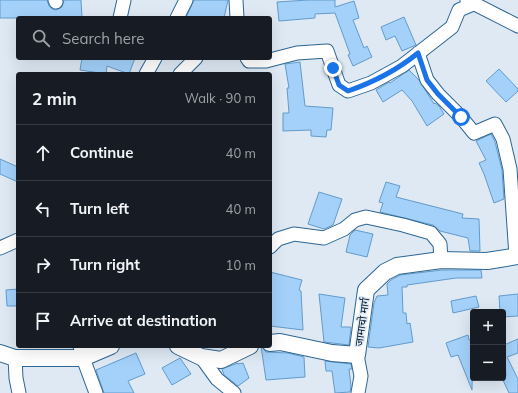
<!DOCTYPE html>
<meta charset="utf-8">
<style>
:root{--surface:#171b24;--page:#20242c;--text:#f1f3f6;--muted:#9ea1a6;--line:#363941}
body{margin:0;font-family:Mulish,"Noto Sans Devanagari",sans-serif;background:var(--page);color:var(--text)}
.controls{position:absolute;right:12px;bottom:12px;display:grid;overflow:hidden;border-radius:4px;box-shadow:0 4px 16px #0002}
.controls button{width:36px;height:36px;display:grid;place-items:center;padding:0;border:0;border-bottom:1px solid var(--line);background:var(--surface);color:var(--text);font:20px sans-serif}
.stop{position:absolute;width:12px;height:12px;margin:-9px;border:3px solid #1a73e8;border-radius:50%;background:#fff}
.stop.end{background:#1a73e8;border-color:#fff;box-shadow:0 1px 4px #0008}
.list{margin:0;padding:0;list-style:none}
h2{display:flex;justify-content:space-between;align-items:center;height:52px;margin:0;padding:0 16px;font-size:17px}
h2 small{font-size:13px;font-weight:400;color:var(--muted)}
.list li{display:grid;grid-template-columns:26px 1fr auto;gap:12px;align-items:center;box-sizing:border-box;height:56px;padding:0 16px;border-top:1px solid var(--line)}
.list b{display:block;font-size:15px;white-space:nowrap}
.list em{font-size:13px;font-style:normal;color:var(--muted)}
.icon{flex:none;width:22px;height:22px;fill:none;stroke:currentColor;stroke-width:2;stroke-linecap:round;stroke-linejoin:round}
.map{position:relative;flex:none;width:518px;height:393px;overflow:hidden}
.search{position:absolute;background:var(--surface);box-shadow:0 4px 16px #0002;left:16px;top:16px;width:256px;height:44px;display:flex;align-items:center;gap:10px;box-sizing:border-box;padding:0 14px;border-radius:4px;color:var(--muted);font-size:15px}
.panel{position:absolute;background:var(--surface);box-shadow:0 4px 16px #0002;left:16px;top:72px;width:256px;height:276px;border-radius:4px}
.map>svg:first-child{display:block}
</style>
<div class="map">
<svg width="518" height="393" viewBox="0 0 518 393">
<rect width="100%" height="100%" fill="#dee9f4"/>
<path fill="#a3d1fa" stroke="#629bcb" d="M0,0H47L49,6L52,9L56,10L62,7L64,0H81L82,18H0Z
M194,0H228L224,18H186Z
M308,0H335V7L354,1L359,18L353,20L364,48L367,46L372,57L353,66L348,55L350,54L335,13L315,14V18L279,21L277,2Z
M404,17L416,45L402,51L395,36L386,40L381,27Z
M82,58H135L129,74L107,66L106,74L80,70Z
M300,62L305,106L333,108L331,130H327L326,137L311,136V130L283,131V113H289L287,88H289L285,64Z
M499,69L518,89V91L506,102L486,81Z
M409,70L419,80L434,104L435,103L439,106L444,114L427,126L412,101L402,90L383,102L376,90L389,82L390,83Z
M491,134L495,142L502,170L504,199L494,203L484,174L479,163L486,160L476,141Z
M0,159L18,167V182L0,174Z
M386,182L400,186L396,197L463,214L462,218L479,219L480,251H470L468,238L440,231L433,225L380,212L383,203L379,202Z
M319,192L342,199L333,225L324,229L308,224Z
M355,230L373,234L367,257L346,252L350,235Z
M442,270H481L482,278H456L407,285V287H402L403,313H406L407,324L410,323L413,342L379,348L368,347L374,303L377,296L388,295L387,284L391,280L400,275Z
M270,272L302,280L299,290L301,291L303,330L270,326Z
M18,289V306H7L6,290Z
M319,294L345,298L341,327H351L349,345L324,342Z
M518,294V316L503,317V312H500L499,296Z
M476,296L479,307L453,313L451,301Z
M468,335L469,340L473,339L472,390L458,355L451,357L446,343Z
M518,339V353L507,357L518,379V393H509L502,378L506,376L504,345Z
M261,346L266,352L288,353L304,357L305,377L266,380Z
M136,353L145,374L128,381L134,393H104L96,370Z
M180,358L191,374L172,385L162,368Z
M325,361L351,364L352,369H349L351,386L350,392L335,393L332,371H326Z
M238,363V364L243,363L249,378L238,386L224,375L222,369Z"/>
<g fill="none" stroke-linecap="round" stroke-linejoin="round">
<defs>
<path id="minor" d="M55,0L56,2
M236,0L237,18
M467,0L518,26
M120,18L124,0
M177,18L186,0
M418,53L427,80L438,94L461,117L474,133L495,124L503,139L510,169L516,256
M247,58L249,61H266L297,53L327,51L339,85L348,91L371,83L402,66L452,27L459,10L473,4
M146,74L155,58
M180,74L196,58
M270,247L278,239L294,234L324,238L344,229L355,220L366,217L403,225L431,233L440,244L441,260
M0,248L18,240
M80,346L83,358L96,393
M357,355L361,376L358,393
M201,357L217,379L234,393
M15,358L16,378L19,393"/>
<path id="tertiary" d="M270,343L280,342L332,353L357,355L366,290L385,272L397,266L441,260L487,261L518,256
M178,346L201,357L221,360L250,346
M0,353L15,358H83L111,346"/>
</defs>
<use href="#minor" stroke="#2d6693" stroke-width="15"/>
<use href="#tertiary" stroke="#2d6693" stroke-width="18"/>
<use href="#minor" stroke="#fff" stroke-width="13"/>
<use href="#tertiary" stroke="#fff" stroke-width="16"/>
</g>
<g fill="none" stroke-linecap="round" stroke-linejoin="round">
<path stroke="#1a73e8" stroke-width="5" d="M333,68L339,85L348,91C374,82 396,71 418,53L427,80L438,94L461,117"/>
</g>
<g text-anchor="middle" stroke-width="3" stroke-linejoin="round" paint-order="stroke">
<g font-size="11" fill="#02182b" stroke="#dee9f4">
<text transform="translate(362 322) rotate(-82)" y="4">जामाचो मार्ग</text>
</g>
</g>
</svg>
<div class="controls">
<button>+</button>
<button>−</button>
</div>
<div class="stop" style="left:461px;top:117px"></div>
<div class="stop end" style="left:333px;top:68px"></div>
<div class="search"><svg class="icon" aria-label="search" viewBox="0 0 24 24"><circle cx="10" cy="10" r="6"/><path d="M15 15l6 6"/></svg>Search here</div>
<section class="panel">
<h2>2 min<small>Walk · 90 m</small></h2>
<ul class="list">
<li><svg class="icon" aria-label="ahead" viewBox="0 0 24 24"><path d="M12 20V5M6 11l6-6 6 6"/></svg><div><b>Continue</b></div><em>40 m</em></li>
<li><svg class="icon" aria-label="left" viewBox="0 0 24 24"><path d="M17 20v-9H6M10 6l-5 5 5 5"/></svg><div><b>Turn left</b></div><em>40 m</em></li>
<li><svg class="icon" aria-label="right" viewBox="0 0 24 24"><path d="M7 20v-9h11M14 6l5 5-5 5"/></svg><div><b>Turn right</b></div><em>10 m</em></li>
<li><svg class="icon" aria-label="arrive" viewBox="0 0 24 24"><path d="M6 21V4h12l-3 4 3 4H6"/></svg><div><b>Arrive at destination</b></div></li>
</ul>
</section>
</div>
